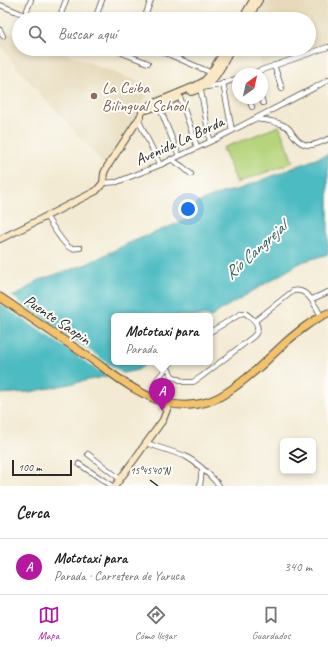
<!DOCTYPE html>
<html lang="es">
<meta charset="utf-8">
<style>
:root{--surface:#fff;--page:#f6f6f6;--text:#222;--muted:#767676;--line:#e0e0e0;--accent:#b5179e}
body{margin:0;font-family:Caveat,sans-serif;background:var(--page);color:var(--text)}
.controls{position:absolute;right:12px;bottom:12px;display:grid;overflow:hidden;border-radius:6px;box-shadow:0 2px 6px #0003}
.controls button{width:36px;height:36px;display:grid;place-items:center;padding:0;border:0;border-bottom:1px solid var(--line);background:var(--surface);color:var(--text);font:20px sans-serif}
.compass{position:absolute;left:232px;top:68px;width:36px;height:36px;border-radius:50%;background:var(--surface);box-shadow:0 2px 6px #0003;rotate:34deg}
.scale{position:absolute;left:12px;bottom:10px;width:60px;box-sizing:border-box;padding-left:4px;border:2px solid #2b2b2b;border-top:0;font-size:11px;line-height:14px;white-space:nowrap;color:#2b2b2b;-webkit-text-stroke:3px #fdfcf7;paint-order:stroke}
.you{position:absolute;left:188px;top:209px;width:14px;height:14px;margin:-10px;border:3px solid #fff;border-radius:50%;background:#1a73e8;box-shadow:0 0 0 6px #1a73e833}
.badge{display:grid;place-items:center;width:26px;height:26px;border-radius:50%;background:var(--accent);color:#fff;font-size:13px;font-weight:700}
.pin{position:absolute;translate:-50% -33px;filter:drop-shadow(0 1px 2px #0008)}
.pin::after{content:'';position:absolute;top:21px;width:14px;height:12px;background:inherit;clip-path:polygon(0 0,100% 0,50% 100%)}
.popup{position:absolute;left:111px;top:313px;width:102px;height:52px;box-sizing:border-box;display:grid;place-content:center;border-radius:6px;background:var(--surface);filter:drop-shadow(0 1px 3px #0005);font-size:13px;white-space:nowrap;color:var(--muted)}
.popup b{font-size:15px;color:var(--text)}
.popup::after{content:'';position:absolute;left:50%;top:100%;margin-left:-8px;border:8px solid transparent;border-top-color:var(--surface)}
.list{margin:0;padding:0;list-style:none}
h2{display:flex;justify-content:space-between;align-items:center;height:52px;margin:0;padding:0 16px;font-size:17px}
h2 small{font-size:13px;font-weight:400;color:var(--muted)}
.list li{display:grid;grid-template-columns:26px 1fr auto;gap:12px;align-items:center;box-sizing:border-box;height:56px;padding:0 16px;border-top:1px solid var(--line)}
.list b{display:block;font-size:15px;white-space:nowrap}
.list p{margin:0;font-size:13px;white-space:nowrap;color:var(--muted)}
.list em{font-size:13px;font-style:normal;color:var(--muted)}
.icon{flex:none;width:22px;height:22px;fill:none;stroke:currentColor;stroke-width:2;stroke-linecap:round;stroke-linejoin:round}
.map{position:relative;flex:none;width:328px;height:486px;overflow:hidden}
.search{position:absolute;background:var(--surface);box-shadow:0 2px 6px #0003;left:12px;right:12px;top:12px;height:44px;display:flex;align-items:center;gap:10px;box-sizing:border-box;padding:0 14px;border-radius:22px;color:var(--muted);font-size:15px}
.sheet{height:108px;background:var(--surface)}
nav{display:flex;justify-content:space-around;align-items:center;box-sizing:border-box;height:56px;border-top:1px solid var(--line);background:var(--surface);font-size:11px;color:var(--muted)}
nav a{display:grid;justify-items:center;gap:2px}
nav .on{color:var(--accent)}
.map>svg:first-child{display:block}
</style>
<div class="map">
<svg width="328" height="486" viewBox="0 0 328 486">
<rect width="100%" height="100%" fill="#fdfcf7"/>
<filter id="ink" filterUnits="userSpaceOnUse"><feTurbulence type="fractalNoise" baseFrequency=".025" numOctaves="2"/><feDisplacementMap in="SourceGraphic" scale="8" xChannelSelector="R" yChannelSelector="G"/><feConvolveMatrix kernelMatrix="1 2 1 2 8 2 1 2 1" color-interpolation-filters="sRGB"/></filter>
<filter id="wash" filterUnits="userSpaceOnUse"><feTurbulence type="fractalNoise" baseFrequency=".012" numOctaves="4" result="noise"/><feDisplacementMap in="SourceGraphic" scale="16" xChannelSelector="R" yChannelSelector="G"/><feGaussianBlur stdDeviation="0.9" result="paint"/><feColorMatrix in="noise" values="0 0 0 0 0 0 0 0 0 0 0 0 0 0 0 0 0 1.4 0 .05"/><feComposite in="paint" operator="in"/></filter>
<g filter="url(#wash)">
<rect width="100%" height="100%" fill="#f3ead3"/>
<path fill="#e6daba" d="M263,0H328V42L262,67L256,49H309V19H253Z
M0,29L19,36V49H55L151,87L134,120L105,166L14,64L0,44Z"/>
<path fill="#b5d47b" stroke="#708053" d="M279,126L293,162L237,183L223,148Z"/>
<path fill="#4dbcc2" stroke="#3c7476" d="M328,154V254L302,262L224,308L210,318V316H114V362H148L138,370L30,392L0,394V300L17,295L39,280L87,264L129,243L186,220L197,203L222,193L240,189Z"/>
<path fill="#f3ead3" d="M10,295L123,374L108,377L0,303V298Z"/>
</g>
<g filter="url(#ink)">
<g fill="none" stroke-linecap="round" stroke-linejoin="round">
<defs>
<path id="street" d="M0,5L35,19
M25,15L31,0
M59,19L66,0
M95,19L102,0
M144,19L151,0
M0,30L3,36
M112,49L148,63
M161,51L212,73
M131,56L133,49
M274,65L282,89
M250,74L328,47
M223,83L232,131
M200,86L210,141
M206,87L219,85L238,78
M180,97L197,147
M249,98L252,107
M261,98L263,103
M159,106L179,156
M138,119L160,165
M254,119C265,120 277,121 287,127C291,130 292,134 295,137C305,150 316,145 328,139
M171,159L183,167L191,174
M103,183L117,182L160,165L218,138L314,88L328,80
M46,216C51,224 63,244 70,248C73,249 76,248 80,248
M312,299L328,292
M255,321L293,291C307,287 315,305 321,316
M167,366L172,376L184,382H193L201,377L254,336C263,326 253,319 245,313H242L210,332
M156,400L158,393L156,381L171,362
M146,443L185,456C198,463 208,473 218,484L219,486
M88,454L120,479
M79,464L112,486
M200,486L202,468"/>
<path id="secondary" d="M242,19L253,0
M248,19L259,0
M191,92C197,90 204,88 209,84C219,75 225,60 231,49
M143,111L159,106L179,97
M0,239L27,226L96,191L103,183L104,173L107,167L140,117C142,110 146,107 152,104L195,86L204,81L211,73L225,49
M115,486L163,420L169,404"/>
<path id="primary" d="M0,297C30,317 60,338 90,358C114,375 139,396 168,403C187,408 210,404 226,393C248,379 267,360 286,342C299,331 312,320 328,313"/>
</defs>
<use href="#street" stroke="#494844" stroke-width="6"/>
<use href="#secondary" stroke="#494844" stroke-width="8"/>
<use href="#primary" stroke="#494844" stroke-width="9"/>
<use href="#street" stroke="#fff" stroke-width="4.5"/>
<use href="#secondary" stroke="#fae7c3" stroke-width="6"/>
<use href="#primary" stroke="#f3c26a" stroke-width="7"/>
</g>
</g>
<path fill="none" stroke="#2b2b2b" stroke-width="1.5" d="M150,480L158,486"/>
<circle fill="#8d6e63" stroke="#fdfcf7" stroke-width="1.5" cx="94" cy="96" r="4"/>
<g text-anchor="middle" stroke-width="4" stroke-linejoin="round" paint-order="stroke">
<g font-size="16" fill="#785e54" stroke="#fdfcf7" text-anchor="start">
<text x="102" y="93">La Ceiba<tspan x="102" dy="18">Bilingual School</tspan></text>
</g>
<g font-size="16" fill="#2b2b2b" stroke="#fdfcf7">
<text transform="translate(179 140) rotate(-25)" y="6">Avenida La Borda</text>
<text transform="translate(58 319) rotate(34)" y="6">Puente Saopin</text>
</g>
<g font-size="17" font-style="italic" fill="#375e60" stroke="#fdfcf7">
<text transform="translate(255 250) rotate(-42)" y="6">Río Cangrejal</text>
</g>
</g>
<g font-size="10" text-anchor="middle" fill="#2b2b2b" stroke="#fdfcf7" stroke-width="4" stroke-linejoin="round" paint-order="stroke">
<text x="150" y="474">15°45'40"N</text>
</g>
</svg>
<div class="controls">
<button><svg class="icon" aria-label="layers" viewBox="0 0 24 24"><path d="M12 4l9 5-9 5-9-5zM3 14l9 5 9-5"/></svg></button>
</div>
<svg class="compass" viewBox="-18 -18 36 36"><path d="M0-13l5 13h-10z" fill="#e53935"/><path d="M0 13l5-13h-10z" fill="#767676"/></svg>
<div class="scale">100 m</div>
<div class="you"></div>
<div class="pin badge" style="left:162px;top:411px">A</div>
<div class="popup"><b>Mototaxi para</b>Parada</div>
<div class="search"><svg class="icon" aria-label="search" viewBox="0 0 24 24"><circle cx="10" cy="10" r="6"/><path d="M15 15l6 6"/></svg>Buscar aquí</div>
</div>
<section class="sheet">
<h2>Cerca<small></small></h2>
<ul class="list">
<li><span class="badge">A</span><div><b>Mototaxi para</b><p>Parada · Carretera de Yaruca</p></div><em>340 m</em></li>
</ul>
</section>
<nav>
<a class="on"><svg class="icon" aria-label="map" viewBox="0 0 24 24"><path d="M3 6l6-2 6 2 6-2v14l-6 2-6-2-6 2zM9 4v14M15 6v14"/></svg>Mapa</a>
<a><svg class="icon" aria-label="directions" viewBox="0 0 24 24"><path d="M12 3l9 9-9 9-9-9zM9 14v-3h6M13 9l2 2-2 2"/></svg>Cómo llegar</a>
<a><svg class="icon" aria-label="saved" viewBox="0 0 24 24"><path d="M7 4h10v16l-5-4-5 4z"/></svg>Guardados</a>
</nav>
